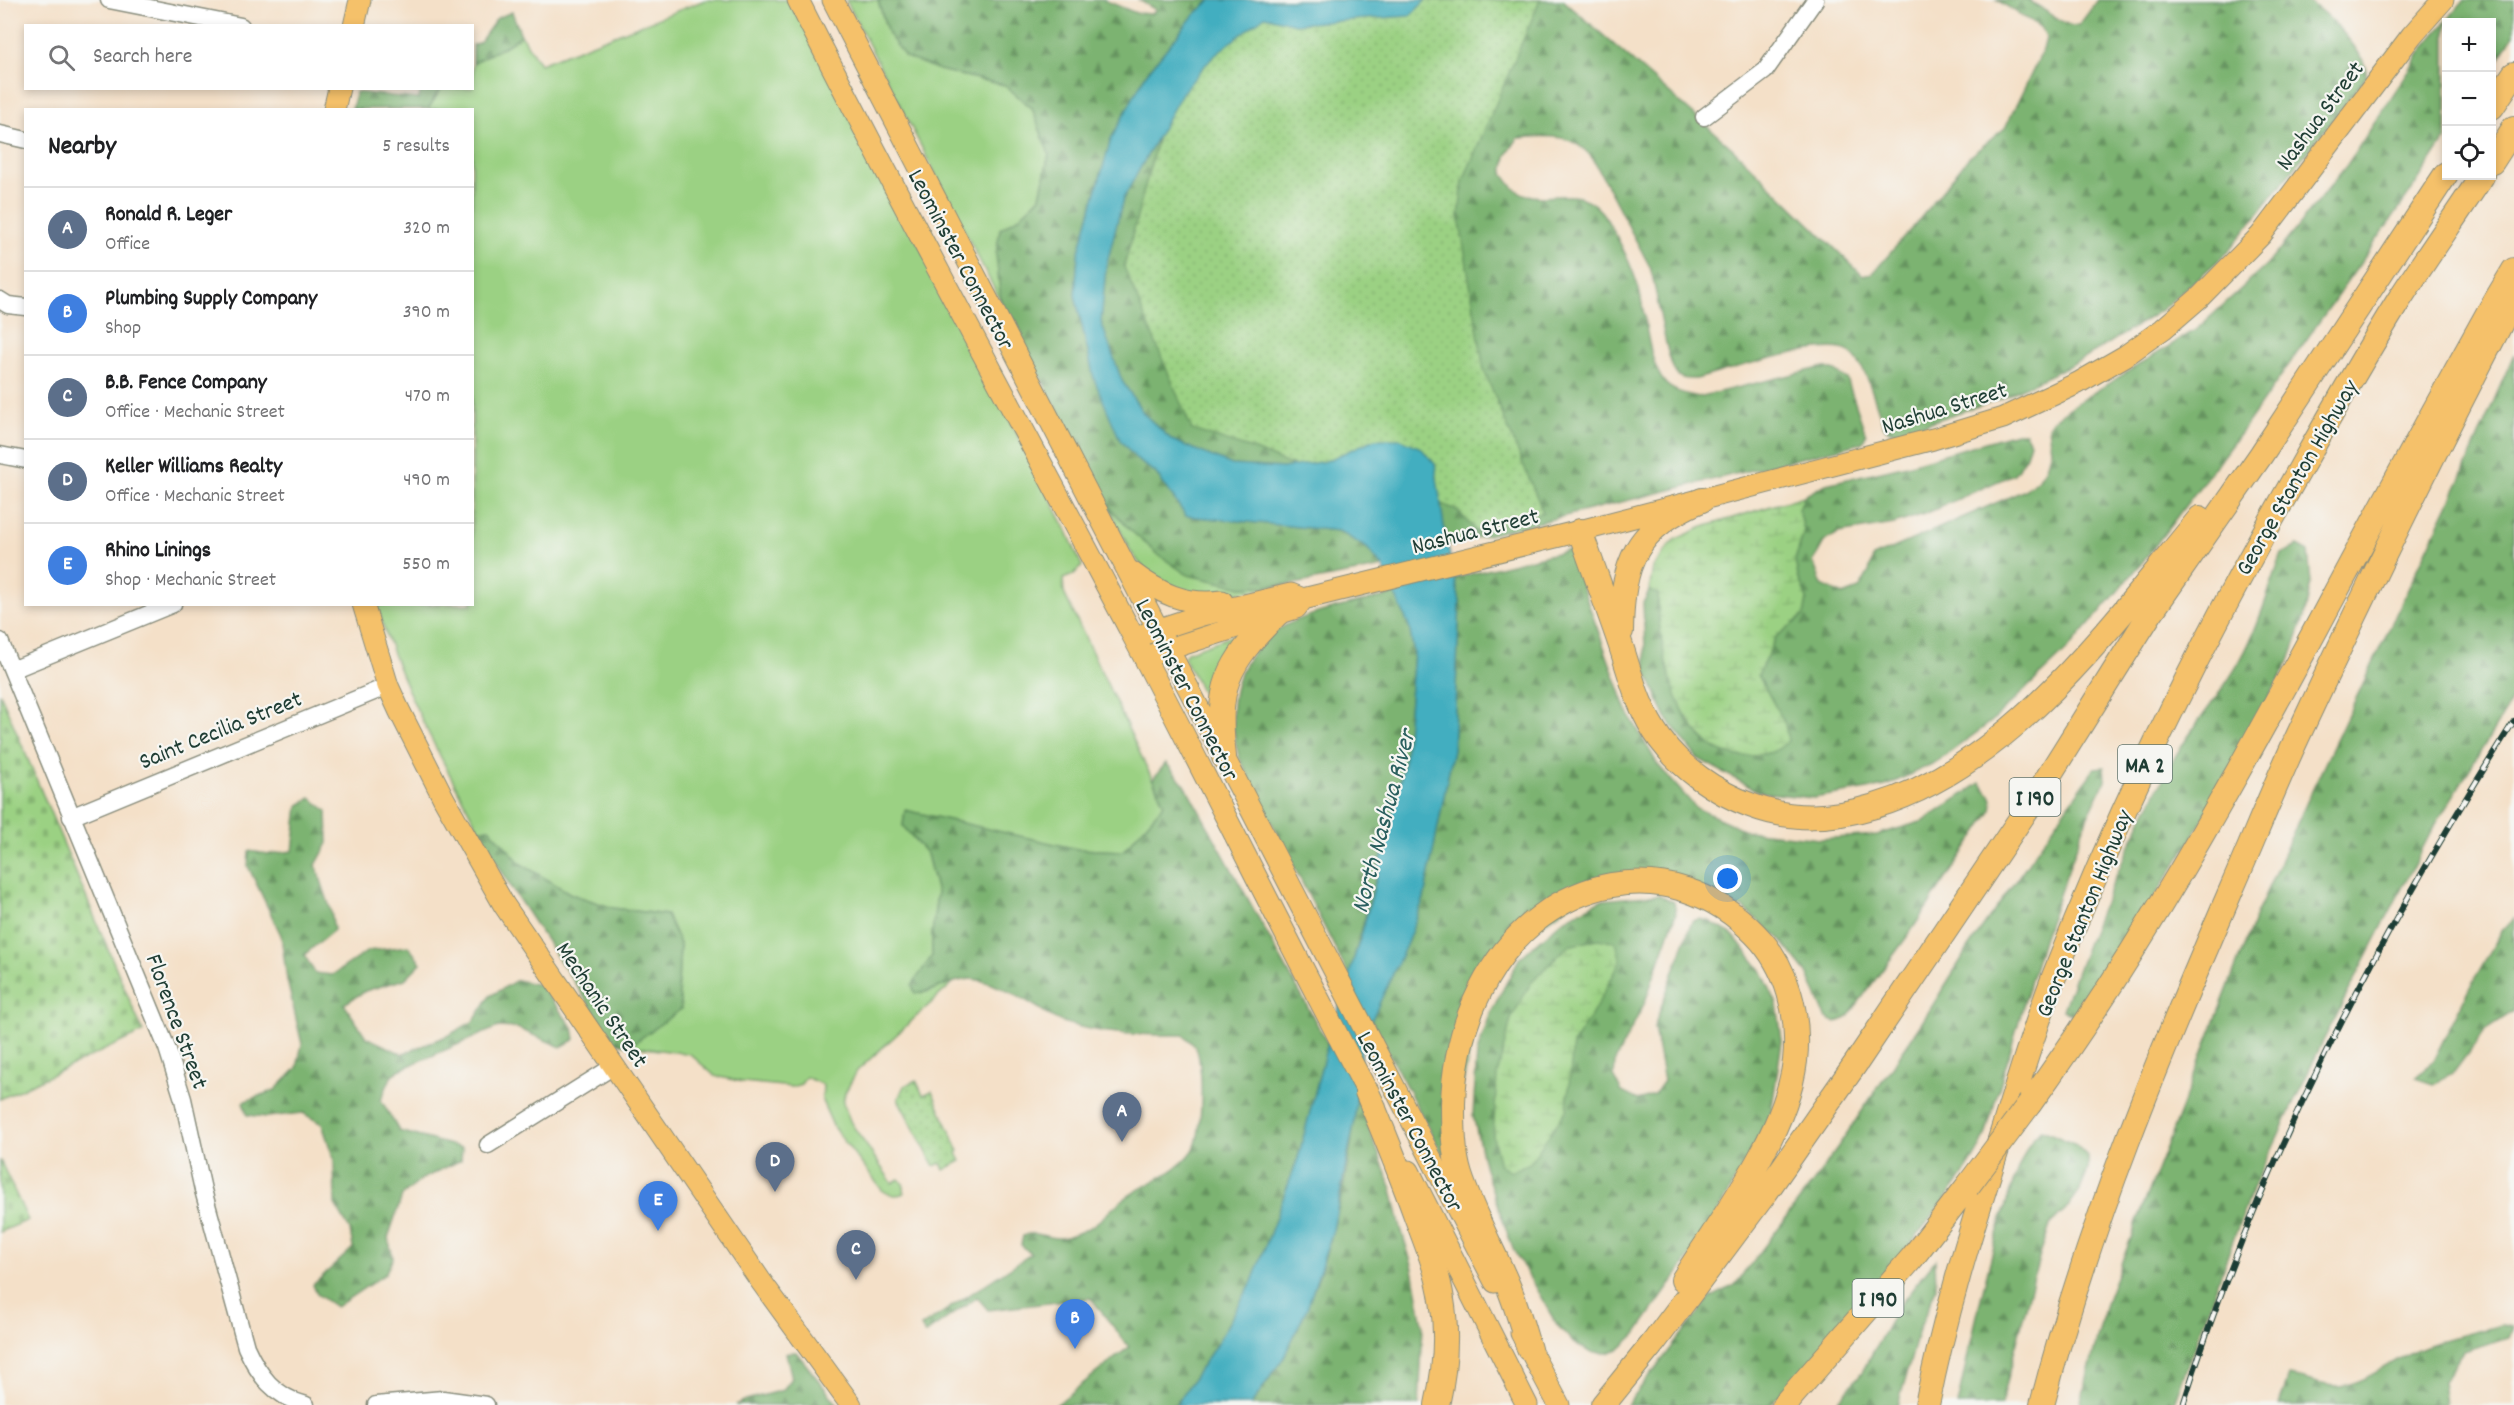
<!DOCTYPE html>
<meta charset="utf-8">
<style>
:root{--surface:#fff;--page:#f6f6f6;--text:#202124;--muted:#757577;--line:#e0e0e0;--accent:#0f766e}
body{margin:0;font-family:Dekko,sans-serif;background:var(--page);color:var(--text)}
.controls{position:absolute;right:18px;top:18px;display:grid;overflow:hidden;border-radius:0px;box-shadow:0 3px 9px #0003}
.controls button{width:54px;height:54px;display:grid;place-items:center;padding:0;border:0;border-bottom:2px solid var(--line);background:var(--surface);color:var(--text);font:30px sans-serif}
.you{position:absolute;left:1728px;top:879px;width:21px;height:21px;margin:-15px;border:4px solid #fff;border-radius:50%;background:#1a73e8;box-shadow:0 0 0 9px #1a73e833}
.badge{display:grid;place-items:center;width:39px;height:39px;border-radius:50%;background:var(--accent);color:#fff;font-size:20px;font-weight:700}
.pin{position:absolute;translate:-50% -50px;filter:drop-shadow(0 2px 3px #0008)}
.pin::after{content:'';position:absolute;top:32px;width:21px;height:18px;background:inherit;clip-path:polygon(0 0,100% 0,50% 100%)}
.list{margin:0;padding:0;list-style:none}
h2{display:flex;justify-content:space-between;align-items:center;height:78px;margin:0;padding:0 24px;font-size:26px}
h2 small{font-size:20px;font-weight:400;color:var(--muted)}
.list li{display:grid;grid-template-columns:39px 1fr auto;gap:18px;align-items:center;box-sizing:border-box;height:84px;padding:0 24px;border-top:2px solid var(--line)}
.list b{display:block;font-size:22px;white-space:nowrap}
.list p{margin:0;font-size:20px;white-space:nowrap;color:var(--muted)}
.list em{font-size:20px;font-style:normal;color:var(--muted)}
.icon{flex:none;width:33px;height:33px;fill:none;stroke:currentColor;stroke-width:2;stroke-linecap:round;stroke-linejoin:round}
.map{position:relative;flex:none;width:2514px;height:1405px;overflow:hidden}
.search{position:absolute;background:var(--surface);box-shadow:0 3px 9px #0003;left:24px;top:24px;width:450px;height:66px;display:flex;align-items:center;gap:15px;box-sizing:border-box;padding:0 21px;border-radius:0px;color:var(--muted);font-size:22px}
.panel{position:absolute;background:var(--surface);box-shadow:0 3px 9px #0003;left:24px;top:108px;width:450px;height:498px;border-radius:0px}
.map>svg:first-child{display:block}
</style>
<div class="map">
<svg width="2514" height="1405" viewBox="0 0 2514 1405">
<defs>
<pattern id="forest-firs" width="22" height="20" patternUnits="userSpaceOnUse" patternTransform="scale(1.5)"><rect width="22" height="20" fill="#7cb371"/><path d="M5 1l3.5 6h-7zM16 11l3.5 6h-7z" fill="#65935e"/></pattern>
<pattern id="wetland-marsh" width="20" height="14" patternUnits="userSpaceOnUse" patternTransform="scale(1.5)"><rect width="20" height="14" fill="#9bd183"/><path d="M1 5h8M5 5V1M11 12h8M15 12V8" fill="none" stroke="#85b472"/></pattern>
<pattern id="cemetery-stones" width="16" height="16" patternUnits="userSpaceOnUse" patternTransform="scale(1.5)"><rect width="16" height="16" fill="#9bd183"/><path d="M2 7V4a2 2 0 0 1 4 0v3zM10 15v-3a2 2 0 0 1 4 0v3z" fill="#85b472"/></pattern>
<pattern id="park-dots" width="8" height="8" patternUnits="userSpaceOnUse" patternTransform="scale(1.5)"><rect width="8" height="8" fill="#9bd183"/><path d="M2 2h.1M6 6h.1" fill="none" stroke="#85b472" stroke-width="1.8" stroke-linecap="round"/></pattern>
</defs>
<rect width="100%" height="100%" fill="#f6f6f2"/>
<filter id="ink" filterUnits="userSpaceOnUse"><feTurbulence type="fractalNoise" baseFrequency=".0167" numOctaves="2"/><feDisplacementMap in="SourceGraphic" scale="12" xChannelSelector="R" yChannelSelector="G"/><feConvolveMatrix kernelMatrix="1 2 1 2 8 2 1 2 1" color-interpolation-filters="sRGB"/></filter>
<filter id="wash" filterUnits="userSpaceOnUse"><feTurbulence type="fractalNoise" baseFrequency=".008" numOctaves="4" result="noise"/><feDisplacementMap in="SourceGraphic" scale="24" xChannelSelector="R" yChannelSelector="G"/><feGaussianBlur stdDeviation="1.35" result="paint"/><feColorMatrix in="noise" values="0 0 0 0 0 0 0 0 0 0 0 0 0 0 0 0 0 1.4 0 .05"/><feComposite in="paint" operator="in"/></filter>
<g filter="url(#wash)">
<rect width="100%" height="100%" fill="#f4e0c8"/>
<path fill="#9bd183" stroke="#5d875c" stroke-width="1.5" d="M705,0H793L1066,529L1082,566L1073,575L1063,579L1064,593L1164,804L1123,851L1077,849L905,811L903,826L927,854L937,893L932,934V956L915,993L928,992L955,981L857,1071L845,1093L843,1103L851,1123L892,1183L899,1179C904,1183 905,1187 904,1193C896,1197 889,1195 882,1190L834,1128L822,1101L823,1085L806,1077L801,1084L792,1087L743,1082L715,1076L690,1054L630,1046L681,1009L678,986L680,944L667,915L613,908L571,894L521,864L489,828L479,830C441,757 399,685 377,605L472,604V110L428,109L441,89L472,88L473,63L509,44L521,35L540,64Z
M846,0H878L888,34L939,70L1004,85L1032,108L1049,154L1040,197L1018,218L1000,229L1001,302Z
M1108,505L1130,530L1241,587L1294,584L1216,596L1180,592L1144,569L1131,552Z
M1248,630L1214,707L1210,708L1184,657L1187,652Z"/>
<path fill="url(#forest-firs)" stroke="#4e7852" stroke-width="1.5" d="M878,0H1104L1136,13L1152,14L1156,10L1139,0H1211L1193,16L1146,74L1111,139L1078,255L1075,295L1094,379L1138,461L1155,472L1186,516L1339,531L1367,548L1383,567L1294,584L1241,587L1188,575L1160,556L1130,530L1108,505L1001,302L996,254L1000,229L1018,218L1040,197L1049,154L1032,108L1004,85L939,70L905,57L888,34Z
M1426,0H1563L1733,149L1863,276L1873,273L1919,220L1969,157L2005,128L2043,50L2046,38L2042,28L1997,0H2028L2061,21L2071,26L2079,25L2098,0H2307C2325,12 2370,55 2366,77L2228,252L2160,311L2087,357L2002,398L1901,432L1889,431L1884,427C1875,404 1869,368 1849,352C1829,337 1723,372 1696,379C1690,379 1683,380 1678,376C1666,365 1657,288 1650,267L1593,159C1573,133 1549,135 1518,138L1506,156L1503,174C1506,178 1510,184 1514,188C1542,212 1580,174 1607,220C1619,240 1631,264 1638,286C1646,313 1647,362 1665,383C1673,392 1687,394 1698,397L1824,367L1835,371L1847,379L1866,435L1863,442L1857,444L1447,545L1445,533L1326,461L1283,468L1232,465L1172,440L1144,414L1122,381L1101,322L1106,267L1123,199L1182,93Z
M2464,0H2514V35L2492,69V22H2446V138L2407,197L2247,424L2145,559L2072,645L1991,722L1938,761L1886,786L1813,798L1759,792L1697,758L1665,716L1646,670L1643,603L1649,591L1658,593C1657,640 1671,680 1688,723L1785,724L1758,675L1776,637L1804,615L1807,599L1798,577L1795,560L1804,531L1799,510L1804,496L1826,484L1907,465L2016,433H2025L2030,442L2025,459L2014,474L1927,513L1894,524L1838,533L1824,542L1813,562L1822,585L1843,595L1859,589L1869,572L1873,557L2023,491L2038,480L2046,468L2051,450L2048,427L2052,421L2075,404L2197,329L2267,265L2347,165L2425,46Z
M512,12L521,35L509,44L473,63V45L480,42L497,18Z
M422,89H441L428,109H352L356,92L418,99Z
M2514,354V697L2431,832L2323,1041L2249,1197L2173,1405H2080L2107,1300L2256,915L2310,795L2459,482Z
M2297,546L2308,552L2311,582L2304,618L2289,661L2196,832L2081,1013L2073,1015L2063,1010C2093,923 2130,838 2175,757C2198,718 2230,685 2249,643C2262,615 2271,583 2282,554Z
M1569,550L1627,711L1658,765L1696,808L1747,831L1820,839L1877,835L1924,821L1980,783C1988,792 1995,798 1992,810L1909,934L1847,1018C1838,1022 1833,1024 1826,1017L1807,973L1780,939L1743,908L1609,877L1489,963L1448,1152L1443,1155L1371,1020L1407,943L1424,898L1453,750L1460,602L1454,578Z
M1395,594L1409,626L1414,653L1405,757L1392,819L1349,976L1239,757C1225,704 1232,660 1281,628C1305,612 1365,602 1395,594Z
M1166,763L1185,785L1328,1044L1298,1158L1252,1282L1216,1345L1176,1405H1056L1129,1347L1091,1298L988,1310L977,1297L925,1334L921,1327L1031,1254L1021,1245L1023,1236C1035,1230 1045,1238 1058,1238C1066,1239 1078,1233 1085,1230C1102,1222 1109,1209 1124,1199C1145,1183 1176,1174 1192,1152C1203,1138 1204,1064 1196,1048C1193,1043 1187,1039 1183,1035C1142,1035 1098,1035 1060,1021C1050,1017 1041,1009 1032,1004C1018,996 988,980 972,979C952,979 935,992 915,993L912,985L932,956V934L937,893L927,854L903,826L905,810L1077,849L1123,851L1164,804L1153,779Z
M2104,767L2105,781L2087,818L2044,936L1985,1136C1972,1168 1949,1193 1929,1220C1879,1285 1825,1345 1770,1405H1627L1710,1298L1735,1285L1818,1176L1921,1024L1971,944L2095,768Z
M311,798L327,811L328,843L316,865L331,911L334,930L304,955L315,973L332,975L368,951L408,946L421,963L405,979L365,991L344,1004L366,1037L402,1054L449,1035L474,1021L490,996L517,980L540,985L573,1028L575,1039L561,1047L517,1028L498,1027L399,1070L391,1077L381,1100L399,1131L462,1148L461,1160L422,1179L402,1196L388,1238L393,1258L385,1274L336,1307L317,1294L313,1285L353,1248L350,1230L335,1204L334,1160L322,1124L303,1113L267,1117L247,1115L243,1102L275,1090L297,1068L302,1044L287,980L281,935L248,866L249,851L269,854L293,851L298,806Z
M489,828L521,864L571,894L613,908L666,915L680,944L678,986L681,1009L630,1046L614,1042L510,886L479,830Z
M1659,895L1674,902L1676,913L1645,1002L1615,1061L1614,1078L1622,1092L1638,1100L1654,1095L1664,1081L1654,1027L1692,921L1699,919L1709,921L1733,935L1761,970L1777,1004L1782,1041L1771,1114L1705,1235L1636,1334L1621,1348L1607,1353H1592L1573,1342L1557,1325L1513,1249L1485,1169L1473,1115L1477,1052L1491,1012L1519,959L1562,921L1601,900Z
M2514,918V1011L2485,1030L2454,1072L2433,1084L2415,1078L2433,1061L2471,985L2502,931Z
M1357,1097L1392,1189L1400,1225L1413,1269L1423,1325L1419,1405H1251C1262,1389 1275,1373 1284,1356C1326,1277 1348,1185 1357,1097Z
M2042,1130L2076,1145L2088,1157V1170L2080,1190L2065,1211L2051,1223L2040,1254L2003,1394L2002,1405H1957C1967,1362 2010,1144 2042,1130Z
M1935,1260L1936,1288L1919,1330L1898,1405H1835L1862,1372L1897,1309Z
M2502,1325L2513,1327L2509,1337L2464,1351L2443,1381L2446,1405H2279L2289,1376C2307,1378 2321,1387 2339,1386C2369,1383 2390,1360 2418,1349C2445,1338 2474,1332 2502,1325Z
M796,1352L838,1405H736L746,1400L783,1390L792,1378L786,1353Z"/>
<path fill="url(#wetland-marsh)" stroke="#5d875c" stroke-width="1.5" d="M1804,496L1799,510L1804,531L1795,560L1798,577L1807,599L1804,615L1776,637L1758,675L1785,724L1788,741C1774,754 1769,753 1751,756C1679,764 1657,646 1658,594L1649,591L1653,567L1674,540L1703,527Z
M1598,939L1616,942L1621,961L1591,1016L1573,1043L1567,1109L1530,1163L1512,1171L1500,1166L1493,1137L1497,1075L1511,1019L1532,981L1568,946Z"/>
<path fill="url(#cemetery-stones)" stroke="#5d875c" stroke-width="1.5" d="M0,693L143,1032L0,1099Z
M0,1160L28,1220L0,1232Z"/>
<path fill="url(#park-dots)" stroke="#5d875c" stroke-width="1.5" d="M1270,0H1540L1463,181L1459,216L1484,370L1543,512L1477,532L1457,510L1409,492L1315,475L1252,449L1192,430L1124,267L1169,94Z
M916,1080L923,1095L932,1091L959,1151L957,1153L961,1161L944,1170L941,1163L934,1166L898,1099L904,1086Z"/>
<path fill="#42aec0" stroke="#30767a" stroke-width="1.5" d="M1211,0H1426L1410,16L1294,24L1265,16L1213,56L1182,93L1123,199L1106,267L1101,322L1122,381L1144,414L1172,440L1232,465L1283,468L1326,461L1375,439H1401L1421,448L1435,464L1445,533L1460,602L1453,750L1424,898L1407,943L1362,1041L1354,1124L1333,1230L1308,1306L1284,1357L1251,1405H1176L1216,1345L1252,1282L1298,1158L1325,1053L1362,932L1392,819L1405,757L1414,653L1409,626L1383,567L1367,548L1339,531L1186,516L1155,472L1138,461L1120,440L1094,379L1075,295L1078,255L1111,139L1146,74L1193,16Z"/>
</g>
<g filter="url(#ink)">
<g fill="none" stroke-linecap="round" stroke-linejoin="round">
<defs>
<path id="minor" d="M109,0L241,26
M1704,117L1765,71L1815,0
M0,134L26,140
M0,300L8,305L26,307
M0,455L26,460
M0,641L167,1048L183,1099L203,1190L246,1347C259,1376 274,1396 306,1405
M12,670L173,604
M71,817L388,686
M488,1145L614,1066
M376,1405L443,1399L486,1405"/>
<path id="major" d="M798,0C906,215 1022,425 1134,638C1215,793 1292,951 1375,1106
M833,0L1495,1282
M354,26L360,0
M334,110L339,88
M1130,571C1159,593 1185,606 1222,601
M363,604L388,686L399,710L444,799L504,905L760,1280L851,1405
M1147,633L1202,615L1291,594L1303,599L1580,531L1933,439L2003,418L2078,383L2125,356L2163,329L2200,297L2261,235L2412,35L2443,0
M1156,653L1296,608L1303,599
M1409,1171L1527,1405
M1521,1333L1559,1405"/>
<path id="highway" d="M2492,107L2514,74
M2492,162L2514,128
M1580,531C1593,568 1607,605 1620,643C1631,676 1638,709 1660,739C1682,769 1715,792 1750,805C1792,821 1832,819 1875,806C2011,766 2113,623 2200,518
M1621,631C1622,562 1636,527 1702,500
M1224,757C1216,687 1226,665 1276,615
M1367,1092C1384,1133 1401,1174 1416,1216C1426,1243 1438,1271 1442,1300C1448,1335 1445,1370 1437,1405
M2030,1103C2139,953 2228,792 2316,629C2372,524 2429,419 2487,315L2514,270
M1529,1349C1522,1326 1516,1303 1506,1281C1491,1246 1472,1212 1460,1175C1453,1153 1453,1126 1453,1104C1454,1060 1465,1016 1487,978C1545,876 1671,847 1755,934C1788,967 1800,1016 1795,1061C1786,1135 1722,1218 1683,1280
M1603,1405L1654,1342L1766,1192L1856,1063L2038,793L2150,614L2261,455L2446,174
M1784,1405L1912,1258L1967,1187
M1927,1405C1944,1318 1970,1233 1997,1149C2016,1090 2033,1031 2055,974C2123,800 2206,633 2299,471C2331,414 2364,356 2399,300C2426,258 2455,217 2482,176
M2042,1405C2088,1227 2159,1056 2232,888C2254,838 2274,787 2297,738C2366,590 2438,443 2514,298"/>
</defs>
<use href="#minor" stroke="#8a8e7e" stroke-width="19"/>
<use href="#major" stroke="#8a8e7e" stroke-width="23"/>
<use href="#highway" stroke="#8a8e7e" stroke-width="26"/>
<use href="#minor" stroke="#fff" stroke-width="16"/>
<use href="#major" stroke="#f5c16b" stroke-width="21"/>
<use href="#highway" stroke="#f5c16b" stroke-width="24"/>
<defs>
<path id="rail" d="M2183,1405C2259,1163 2378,935 2514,721"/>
</defs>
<use href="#rail" stroke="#1f3d34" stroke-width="6"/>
<use href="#rail" stroke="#f6f6f2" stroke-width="4" stroke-dasharray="11" stroke-linecap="butt"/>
<defs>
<path id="highway-bridge" d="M1967,1187L2030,1103"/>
</defs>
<use href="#highway-bridge" stroke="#8a8e7e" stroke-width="26" stroke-linecap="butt"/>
<use href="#highway-bridge" stroke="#f5c16b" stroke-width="24"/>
</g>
</g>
<g text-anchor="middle" stroke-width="4.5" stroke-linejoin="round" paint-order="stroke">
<g fill="#f6f6f2" stroke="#60746d" stroke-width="1.5">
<rect x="2118" y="745" width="54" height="38" rx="4.5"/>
<rect x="2009.5" y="778" width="51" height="38" rx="4.5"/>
<rect x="1852.5" y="1279" width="51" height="38" rx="4.5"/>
</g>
<g font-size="22" font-weight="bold" fill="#1f3d34">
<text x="2145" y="772">MA 2</text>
<text x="2035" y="805">I 190</text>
<text x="1878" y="1306">I 190</text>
</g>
<g font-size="24" fill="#1f3d34" stroke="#f6f6f2">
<text transform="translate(2319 115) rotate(-53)" y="8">Nashua Street</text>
<text transform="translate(962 259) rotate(62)" y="8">Leominster Connector</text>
<text transform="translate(1944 407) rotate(-17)" y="8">Nashua Street</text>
<text transform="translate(2296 477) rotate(-60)" y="8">George Stanton Highway</text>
<text transform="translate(1475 530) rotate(-14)" y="8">Nashua Street</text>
<text transform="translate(1188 689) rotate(63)" y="8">Leominster Connector</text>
<text transform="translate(220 729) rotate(-22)" y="8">Saint Cecilia Street</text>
<text transform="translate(2083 913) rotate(-68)" y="8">George Stanton Highway</text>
<text transform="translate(603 1004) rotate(56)" y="8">Mechanic Street</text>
<text transform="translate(178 1021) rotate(70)" y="8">Florence Street</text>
<text transform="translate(1411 1121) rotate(62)" y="8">Leominster Connector</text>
</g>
<g font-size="26" font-style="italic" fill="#2a5f5e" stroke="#f6f6f2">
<text transform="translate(1382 821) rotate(-75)" y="9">North Nashua River</text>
</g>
</g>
</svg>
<div class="controls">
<button>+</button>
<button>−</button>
<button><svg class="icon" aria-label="locate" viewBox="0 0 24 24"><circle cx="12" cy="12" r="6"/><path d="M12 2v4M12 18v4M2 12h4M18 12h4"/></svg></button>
</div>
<div class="you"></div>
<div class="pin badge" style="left:1122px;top:1142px;background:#5c6f8a">A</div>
<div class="pin badge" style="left:1075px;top:1349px;background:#3f7fe0">B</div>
<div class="pin badge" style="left:856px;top:1280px;background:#5c6f8a">C</div>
<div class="pin badge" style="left:775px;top:1192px;background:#5c6f8a">D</div>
<div class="pin badge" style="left:658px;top:1231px;background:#3f7fe0">E</div>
<div class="search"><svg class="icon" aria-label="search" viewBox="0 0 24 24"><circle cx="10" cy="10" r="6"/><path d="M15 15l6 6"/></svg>Search here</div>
<section class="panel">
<h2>Nearby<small>5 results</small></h2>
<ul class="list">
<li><span class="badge" style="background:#5c6f8a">A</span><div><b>Ronald R. Leger</b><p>Office</p></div><em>320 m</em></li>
<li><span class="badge" style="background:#3f7fe0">B</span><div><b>Plumbing Supply Company</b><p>Shop</p></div><em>390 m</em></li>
<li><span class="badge" style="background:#5c6f8a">C</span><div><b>B.B. Fence Company</b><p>Office · Mechanic Street</p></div><em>470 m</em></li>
<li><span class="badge" style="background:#5c6f8a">D</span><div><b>Keller Williams Realty</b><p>Office · Mechanic Street</p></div><em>490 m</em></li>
<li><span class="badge" style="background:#3f7fe0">E</span><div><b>Rhino Linings</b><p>Shop · Mechanic Street</p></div><em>550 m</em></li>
</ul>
</section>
</div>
